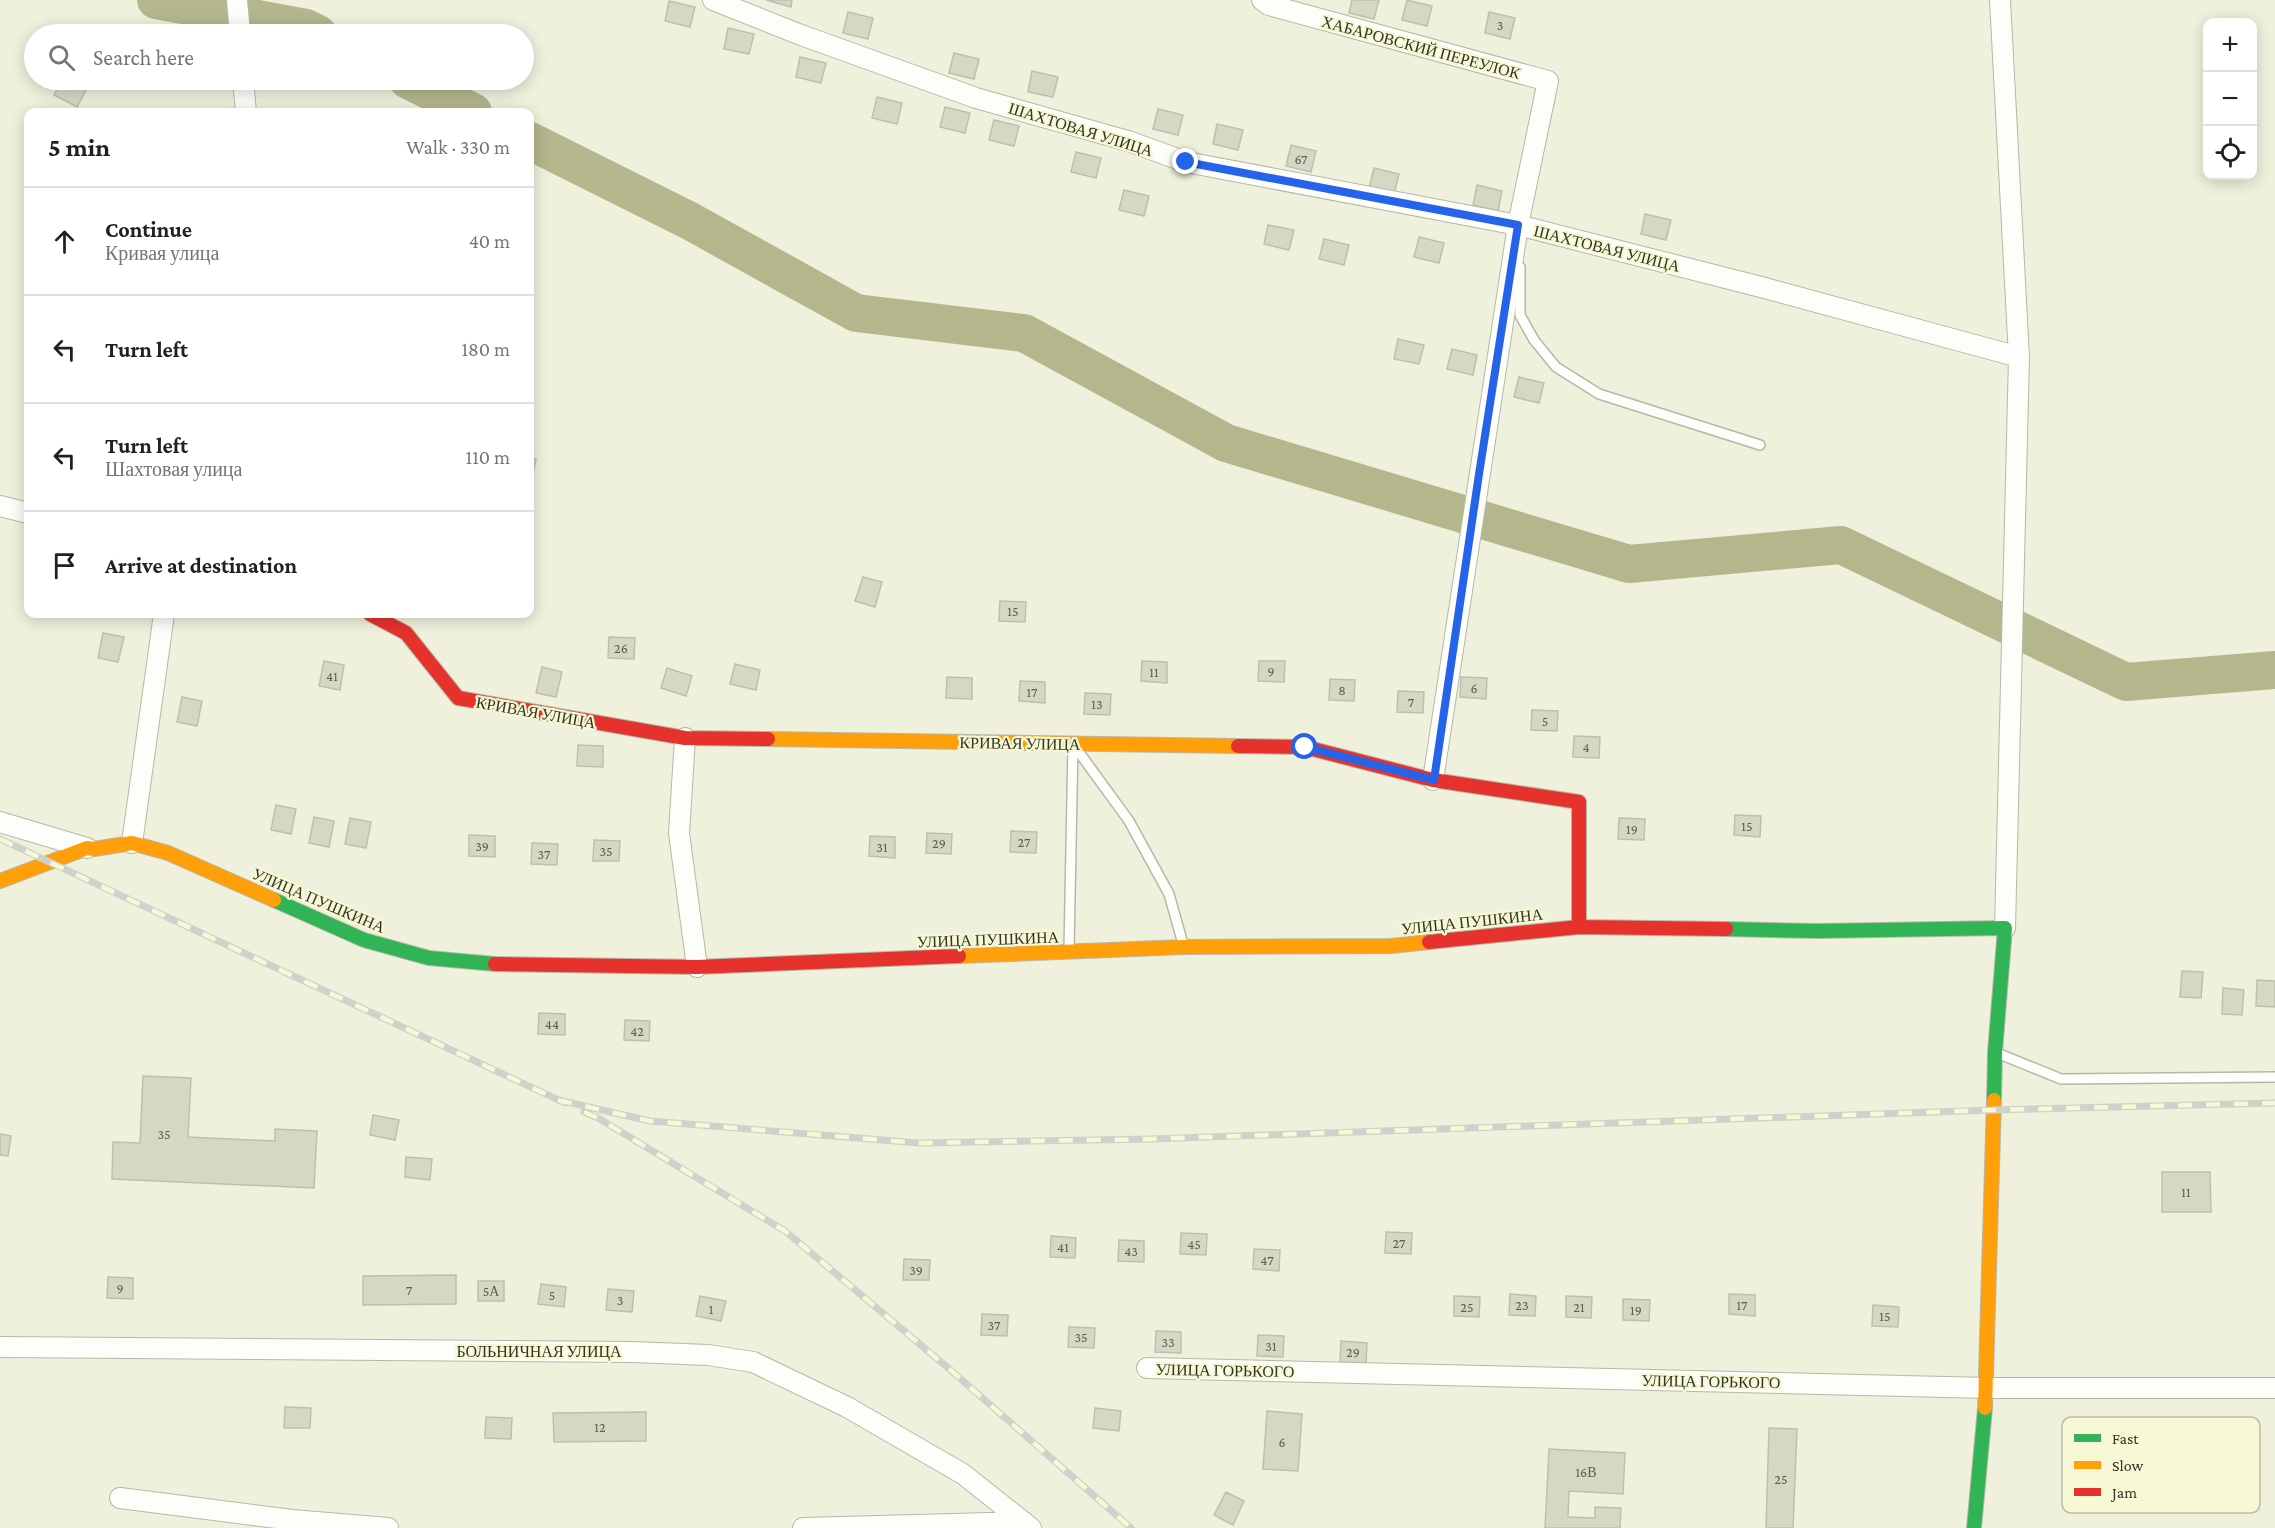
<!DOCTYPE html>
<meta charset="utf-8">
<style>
:root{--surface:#fff;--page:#f2f2f2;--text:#202124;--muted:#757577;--line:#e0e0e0}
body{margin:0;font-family:"Crimson Pro",serif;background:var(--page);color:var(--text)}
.controls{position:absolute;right:18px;top:18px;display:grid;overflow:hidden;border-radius:12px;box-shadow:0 3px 15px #0003}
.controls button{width:54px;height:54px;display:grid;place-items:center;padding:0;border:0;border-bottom:2px solid var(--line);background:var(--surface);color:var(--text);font:30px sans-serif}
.stop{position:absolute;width:18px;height:18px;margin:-14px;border:4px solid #2563eb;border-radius:50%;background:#fff}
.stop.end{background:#2563eb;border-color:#fff;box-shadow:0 2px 6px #0008}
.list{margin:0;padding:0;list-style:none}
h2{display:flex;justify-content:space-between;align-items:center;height:78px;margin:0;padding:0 24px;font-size:26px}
h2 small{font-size:20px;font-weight:400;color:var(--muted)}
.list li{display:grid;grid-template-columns:39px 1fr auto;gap:18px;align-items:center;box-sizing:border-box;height:108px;padding:0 24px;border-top:2px solid var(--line)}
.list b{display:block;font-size:22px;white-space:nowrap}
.list p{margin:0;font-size:20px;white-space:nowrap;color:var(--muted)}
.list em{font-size:20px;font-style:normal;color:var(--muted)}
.icon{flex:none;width:33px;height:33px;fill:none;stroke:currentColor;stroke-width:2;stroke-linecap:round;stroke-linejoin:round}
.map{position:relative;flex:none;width:2275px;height:1528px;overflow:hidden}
.search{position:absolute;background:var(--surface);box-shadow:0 3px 15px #0003;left:24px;top:24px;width:510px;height:66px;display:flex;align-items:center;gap:15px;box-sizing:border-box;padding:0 21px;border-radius:33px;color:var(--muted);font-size:22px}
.panel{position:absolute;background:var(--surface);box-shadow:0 3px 15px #0003;left:24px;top:108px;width:510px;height:510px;border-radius:12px}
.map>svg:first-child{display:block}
</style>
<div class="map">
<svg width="2275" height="1528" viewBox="0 0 2275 1528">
<rect width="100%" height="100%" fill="#eff1dc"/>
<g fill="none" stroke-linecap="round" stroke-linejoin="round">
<path stroke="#b4b78c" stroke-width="38" d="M156,0L306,28L318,34
M408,80L473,112
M530,141L690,221L856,313L1024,333L1226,443L1629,564L1841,545L2126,682L2275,670"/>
</g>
<path fill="#d7d8c4" stroke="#bec0af" stroke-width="1.5" d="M766,0H792L791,7Z
M1352,0H1379L1374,19L1349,13Z
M1407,0L1432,6L1427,26L1402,20Z
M669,1L695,7L690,27L665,21Z
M848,12L873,18L868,39L843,33Z
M1489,12L1515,18L1510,39L1485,33Z
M728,28L754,34L749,54L724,49Z
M954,53L979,59L974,79L949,73Z
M800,57L826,63L821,83L796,77Z
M1032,71L1058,77L1053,97L1028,92Z
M62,80H70L87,88L77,107L54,95Z
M877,97L902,103L897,124L872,118Z
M945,107L970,113L965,133L940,127Z
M1158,109L1183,115L1178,135L1153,129Z
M994,120L1019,126L1014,146L989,140Z
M1217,124L1243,130L1238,150L1213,144Z
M1291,145L1316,151L1311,172L1286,166Z
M1076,152L1101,158L1096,178L1071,172Z
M1374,168L1399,174L1394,194L1369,188Z
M1477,185L1502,191L1498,211L1473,205Z
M1124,190L1149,196L1144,216L1119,210Z
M1645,214L1671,220L1666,240L1641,234Z
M1268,225L1294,230L1289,250L1264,244Z
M1419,237L1444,243L1439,263L1414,257Z
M1324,239L1349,245L1344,265L1319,259Z
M1398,339L1424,345L1419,364L1394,359Z
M1452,349L1477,355L1473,375L1447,369Z
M1519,377L1544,383L1539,403L1514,397Z
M530,457L536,459L532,479L530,478Z
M863,577L882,582L875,607L855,601Z
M1000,601L1026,602L1025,622L999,621Z
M103,633L124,637L118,662L98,658Z
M609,637L635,638L634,659L608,658Z
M324,661L344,665L340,690L319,686Z
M1142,661L1167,662V683L1141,681Z
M1259,661H1285L1284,682L1258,681Z
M735,664L760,670L756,690L730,684Z
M542,667L562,672L556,697L536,693Z
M667,668L692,676L686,696L661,688Z
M947,677L972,678V699L946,698Z
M1461,677L1487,678L1486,699L1460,697Z
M1330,679L1355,680L1354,701L1329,700Z
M1020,681L1045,682V703L1019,701Z
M1398,691L1424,692L1423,713L1397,712Z
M1085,693L1111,694L1110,715L1084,714Z
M182,697L202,701L197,726L177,722Z
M1532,710L1558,711L1557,731L1531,730Z
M1574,736L1600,737L1599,758L1573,757Z
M578,745L603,746V767L577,766Z
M276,805L296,809L291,834L271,830Z
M1735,815L1761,816L1760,837L1734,835Z
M314,817L334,821L329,847L309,843Z
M350,818L371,822L366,848L345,844Z
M1619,818L1645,819L1644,840L1618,839Z
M1011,831L1037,832L1036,853L1010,852Z
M927,833L952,834L951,854L926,853Z
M469,835L495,836V857L469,856Z
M870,836L895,837V858L869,856Z
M594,840L620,841L619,861H593Z
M532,843L558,844L557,865L531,864Z
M2182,971L2203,972L2201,998L2180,997Z
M2257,980L2275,981V1007L2256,1006Z
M2223,988L2244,990L2242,1015L2222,1014Z
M539,1013L565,1014V1035L538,1034Z
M625,1020L650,1021L649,1041L624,1040Z
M143,1076L191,1078L188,1137L275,1141V1129L317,1131L314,1188L112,1179L113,1142L140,1143Z
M373,1115L399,1120L395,1140L370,1135Z
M0,1134L11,1136L8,1156L0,1155Z
M406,1157L432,1159L430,1180L405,1177Z
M2162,1172H2210L2211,1212H2162Z
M1386,1232L1412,1233L1411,1254L1385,1253Z
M1181,1233L1207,1234L1206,1255L1180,1254Z
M1051,1236L1076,1238L1075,1258L1050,1257Z
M1119,1240L1144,1241V1262L1118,1261Z
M1254,1249L1280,1250L1279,1271L1253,1269Z
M904,1259L930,1260L929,1280H903Z
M456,1275V1304L363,1305V1276Z
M108,1277L133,1278V1299L107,1298Z
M478,1281H504V1301H478Z
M541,1284L566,1287L564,1307L538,1304Z
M608,1289L634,1291L632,1312L606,1310Z
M1510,1294L1536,1296L1535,1316L1509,1315Z
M1729,1294L1755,1295V1316L1729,1314Z
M700,1296L726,1301L721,1321L696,1316Z
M1454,1296L1480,1297L1479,1317L1454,1316Z
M1566,1296L1592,1297L1591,1318L1566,1317Z
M1623,1299L1650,1300L1649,1321L1623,1320Z
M1873,1305L1899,1307L1898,1327L1872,1326Z
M982,1314L1008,1315L1007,1336L981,1335Z
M1069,1327L1095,1328L1094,1348L1068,1347Z
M1156,1331L1181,1332V1353L1155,1352Z
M1258,1335L1284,1336L1283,1357L1257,1356Z
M1341,1341L1367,1343L1366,1363L1340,1362Z
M285,1407L311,1408L310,1428H284Z
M1095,1408L1121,1411L1119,1431L1093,1428Z
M1267,1411L1302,1414L1298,1471L1263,1469Z
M646,1412V1441L554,1442L553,1413Z
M486,1417L512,1418L511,1439L485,1438Z
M1769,1428L1797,1429L1793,1528H1766Z
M1549,1449L1625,1453L1623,1494L1569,1491L1568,1517L1595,1518V1507L1621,1508L1620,1528H1545Z
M1226,1492L1244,1501L1233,1525L1214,1515Z"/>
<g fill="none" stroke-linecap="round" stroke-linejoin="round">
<defs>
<path id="lane" d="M1520,267V315L1534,340L1556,367L1599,394L1760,445
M1069,950L1073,744L1129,821L1169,894L1183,944
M1997,1053L2061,1079L2275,1077"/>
<path id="street" d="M237,0L240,34
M713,0L801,35L976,98L1128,141L1186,162L1518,225L1761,287L2019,357
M1262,0L1269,5L1548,81L1518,225L1433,780
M2000,0L2019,357L2005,928
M243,80L246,112
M0,506L28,513
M685,738L679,833L697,967
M0,822L87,848
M132,843L164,614
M0,1347L632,1352L708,1355L753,1362L847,1407L963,1474L1031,1528
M1147,1368L1987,1388H2275
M120,1498L292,1520L388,1528
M803,1528L1024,1522"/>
<path id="fast" d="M274,900L364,940L429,958L495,964
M1726,929L1817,931L2005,928L1995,1052L1994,1100
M1974,1528L1985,1408"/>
<path id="slow" d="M768,739L1238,746
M0,881L87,848L94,849L132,843L168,853L274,900
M959,956L1184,947L1391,946L1429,942
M1985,1408L1994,1100"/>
<path id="jam" d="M370,614L406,633L458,698L685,738L768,739
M1238,746L1305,747L1433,780L1579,802V927
M1429,942L1579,927L1726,929
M495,964L697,967L959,956"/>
</defs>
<use href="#lane" stroke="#b6b8a7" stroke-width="12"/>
<use href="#street" stroke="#b6b8a7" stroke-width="22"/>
<use href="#fast" stroke="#b6b8a7" stroke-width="16"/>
<use href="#slow" stroke="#b6b8a7" stroke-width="16"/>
<use href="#jam" stroke="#b6b8a7" stroke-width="16"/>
<use href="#lane" stroke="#fdfdfa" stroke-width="9"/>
<use href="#street" stroke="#fdfdfa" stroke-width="20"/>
<use href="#fast" stroke="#30b455" stroke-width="14"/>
<use href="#slow" stroke="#ff9f0a" stroke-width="14"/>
<use href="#jam" stroke="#e5322d" stroke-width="14"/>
<defs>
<path id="rail" d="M0,839L565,1103
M558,1100L650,1121L919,1143L1151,1139L1993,1110L2275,1103
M584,1112L598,1118L785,1231L947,1367L1131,1528"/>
</defs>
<use href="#rail" stroke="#d0d1cb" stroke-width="7"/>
<use href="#rail" stroke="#f6f9d4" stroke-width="4.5" stroke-dasharray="14" stroke-linecap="butt"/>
</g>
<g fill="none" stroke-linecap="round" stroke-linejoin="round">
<path stroke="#2563eb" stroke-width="8" d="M1186,162L1518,225L1479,474L1434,780L1305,747"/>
</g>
<g text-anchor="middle" stroke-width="4.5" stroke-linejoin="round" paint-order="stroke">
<g font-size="14" fill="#5d5e4e">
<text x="1500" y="30">3</text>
<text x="1301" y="164">67</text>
<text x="1013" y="616">15</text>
<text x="621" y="653">26</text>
<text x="1271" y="676">9</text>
<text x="1154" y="677">11</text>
<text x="332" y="681">41</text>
<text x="1474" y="693">6</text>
<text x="1342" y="695">8</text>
<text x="1032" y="697">17</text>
<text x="1411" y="707">7</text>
<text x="1097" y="709">13</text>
<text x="1545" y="726">5</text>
<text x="1586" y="752">4</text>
<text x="1747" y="831">15</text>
<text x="1632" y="834">19</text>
<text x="1024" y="847">27</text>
<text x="939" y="848">29</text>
<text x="482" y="851">39</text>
<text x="882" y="852">31</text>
<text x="606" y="856">35</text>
<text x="544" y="859">37</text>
<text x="552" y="1029">44</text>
<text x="637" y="1036">42</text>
<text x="164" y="1139">35</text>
<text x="2186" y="1197">11</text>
<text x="1399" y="1248">27</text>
<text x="1194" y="1249">45</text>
<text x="1063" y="1252">41</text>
<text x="1131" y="1256">43</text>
<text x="1267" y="1265">47</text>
<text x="916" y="1275">39</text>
<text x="120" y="1293">9</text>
<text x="409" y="1295">7</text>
<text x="491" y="1296">5А</text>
<text x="552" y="1300">5</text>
<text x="620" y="1305">3</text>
<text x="1522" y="1310">23</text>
<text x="1742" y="1310">17</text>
<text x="1467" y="1312">25</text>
<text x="1579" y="1312">21</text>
<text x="711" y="1314">1</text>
<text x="1636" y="1315">19</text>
<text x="1885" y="1321">15</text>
<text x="994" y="1330">37</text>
<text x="1081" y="1342">35</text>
<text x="1168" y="1347">33</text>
<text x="1271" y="1351">31</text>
<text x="1353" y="1357">29</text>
<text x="600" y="1432">12</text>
<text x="1282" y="1447">6</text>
<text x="1586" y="1477">16В</text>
<text x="1781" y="1484">25</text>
</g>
<g font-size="16" fill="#333426" stroke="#f6f9d4">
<text transform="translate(1421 47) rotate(15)" y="6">ХАБАРОВСКИЙ ПЕРЕУЛОК</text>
<text transform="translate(1081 129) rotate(17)" y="6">ШАХТОВАЯ УЛИЦА</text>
<text transform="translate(1607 248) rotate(14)" y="6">ШАХТОВАЯ УЛИЦА</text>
<text transform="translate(536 712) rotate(10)" y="6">КРИВАЯ УЛИЦА</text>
<text transform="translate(1020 743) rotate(1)" y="6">КРИВАЯ УЛИЦА</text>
<text transform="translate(319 900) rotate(23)" y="6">УЛИЦА ПУШКИНА</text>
<text transform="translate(1472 921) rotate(-6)" y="6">УЛИЦА ПУШКИНА</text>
<text transform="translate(988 939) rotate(-2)" y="6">УЛИЦА ПУШКИНА</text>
<text x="539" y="1357">БОЛЬНИЧНАЯ УЛИЦА</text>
<text transform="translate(1225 1370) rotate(1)" y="6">УЛИЦА ГОРЬКОГО</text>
<text transform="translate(1711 1381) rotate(1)" y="6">УЛИЦА ГОРЬКОГО</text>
</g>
</g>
<rect x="2062" y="1417" width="198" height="96" rx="9" fill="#f6f9d4" stroke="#bcbea0" stroke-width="1.5"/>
<rect x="2074" y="1434" width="27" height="8" fill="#30b455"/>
<rect x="2074" y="1461" width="27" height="8" fill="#ff9f0a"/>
<rect x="2074" y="1488" width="27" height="8" fill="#e5322d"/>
<g font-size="16" fill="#333426">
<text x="2112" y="1444">Fast</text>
<text x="2112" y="1471">Slow</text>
<text x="2112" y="1498">Jam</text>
</g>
</svg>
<div class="controls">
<button>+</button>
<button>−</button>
<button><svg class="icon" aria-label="locate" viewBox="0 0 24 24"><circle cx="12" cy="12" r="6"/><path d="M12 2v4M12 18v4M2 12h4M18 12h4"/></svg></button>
</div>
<div class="stop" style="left:1305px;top:747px"></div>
<div class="stop end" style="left:1186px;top:162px"></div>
<div class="search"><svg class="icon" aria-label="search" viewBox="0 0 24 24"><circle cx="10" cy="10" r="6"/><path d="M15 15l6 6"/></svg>Search here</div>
<section class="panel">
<h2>5 min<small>Walk · 330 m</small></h2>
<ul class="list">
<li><svg class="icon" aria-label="ahead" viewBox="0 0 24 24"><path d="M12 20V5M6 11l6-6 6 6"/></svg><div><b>Continue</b><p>Кривая улица</p></div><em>40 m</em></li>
<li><svg class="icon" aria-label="left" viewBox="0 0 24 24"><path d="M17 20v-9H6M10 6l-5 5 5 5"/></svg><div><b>Turn left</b></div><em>180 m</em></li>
<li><svg class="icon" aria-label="left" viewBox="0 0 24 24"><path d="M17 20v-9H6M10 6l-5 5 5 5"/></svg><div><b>Turn left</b><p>Шахтовая улица</p></div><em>110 m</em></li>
<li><svg class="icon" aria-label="arrive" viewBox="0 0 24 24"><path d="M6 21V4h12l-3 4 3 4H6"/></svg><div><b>Arrive at destination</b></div></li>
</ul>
</section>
</div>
